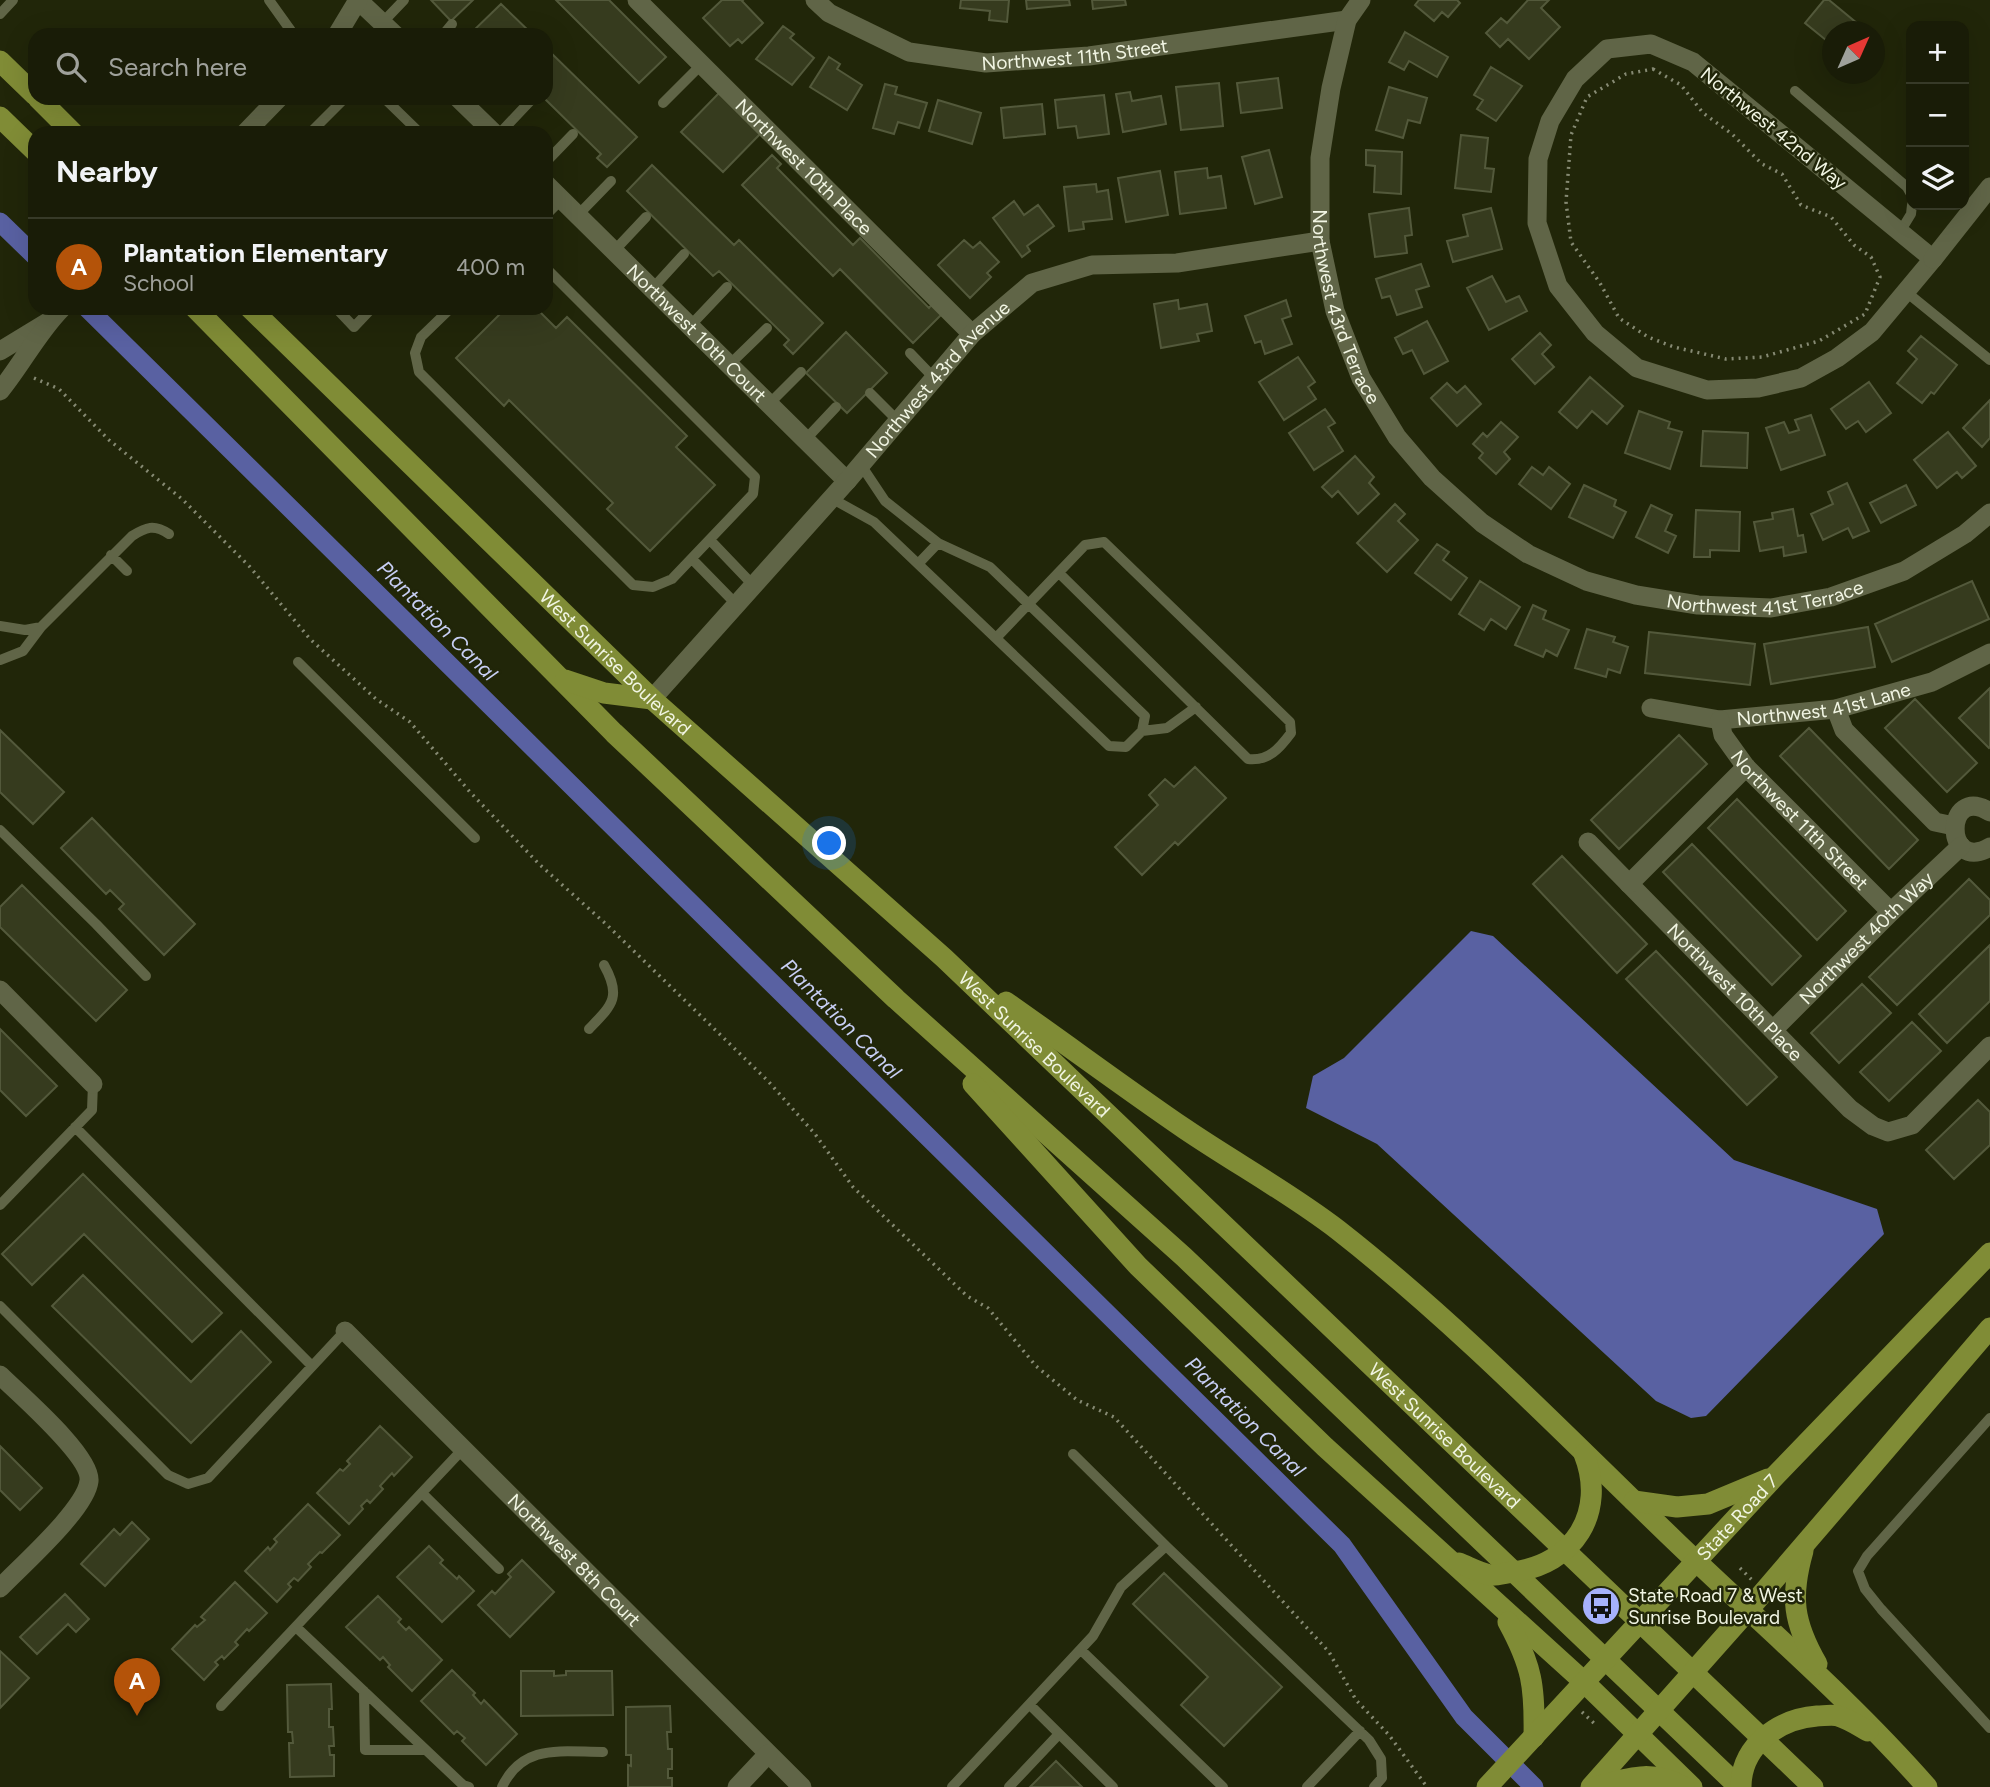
<!DOCTYPE html>
<meta charset="utf-8">
<style>
:root{--surface:#191c07;--page:#262915;--text:#f1f3f6;--muted:#9fa19b;--line:#373a28;--accent:#b45309}
body{margin:0;font-family:Figtree,sans-serif;background:var(--page);color:var(--text)}
.controls{position:absolute;right:21px;top:21px;display:grid;overflow:hidden;border-radius:14px;box-shadow:0 7px 28px #0002}
.controls button{width:63px;height:63px;display:grid;place-items:center;padding:0;border:0;border-bottom:2px solid var(--line);background:var(--surface);color:var(--text);font:35px sans-serif}
.compass{position:absolute;left:1822px;top:21px;width:63px;height:63px;border-radius:50%;background:var(--surface);box-shadow:0 7px 28px #0002;rotate:45deg}
.you{position:absolute;left:830px;top:844px;width:24px;height:24px;margin:-18px;border:5px solid #fff;border-radius:50%;background:#1a73e8;box-shadow:0 0 0 10px #1a73e833}
.badge{display:grid;place-items:center;width:46px;height:46px;border-radius:50%;background:var(--accent);color:#fff;font-size:23px;font-weight:700}
.pin{position:absolute;translate:-50% -58px;filter:drop-shadow(0 2px 4px #0008)}
.pin::after{content:'';position:absolute;top:37px;width:24px;height:21px;background:inherit;clip-path:polygon(0 0,100% 0,50% 100%)}
.list{margin:0;padding:0;list-style:none}
h2{display:flex;justify-content:space-between;align-items:center;height:91px;margin:0;padding:0 28px;font-size:30px}
h2 small{font-size:23px;font-weight:400;color:var(--muted)}
.list li{display:grid;grid-template-columns:46px 1fr auto;gap:21px;align-items:center;box-sizing:border-box;height:98px;padding:0 28px;border-top:2px solid var(--line)}
.list b{display:block;font-size:26px;white-space:nowrap}
.list p{margin:0;font-size:23px;white-space:nowrap;color:var(--muted)}
.list em{font-size:23px;font-style:normal;color:var(--muted)}
.icon{flex:none;width:38px;height:38px;fill:none;stroke:currentColor;stroke-width:2;stroke-linecap:round;stroke-linejoin:round}
.map{position:relative;flex:none;width:1990px;height:1787px;overflow:hidden}
.search{position:absolute;background:var(--surface);box-shadow:0 7px 28px #0002;left:28px;top:28px;width:525px;height:77px;display:flex;align-items:center;gap:18px;box-sizing:border-box;padding:0 24px;border-radius:21px;color:var(--muted);font-size:26px}
.panel{position:absolute;background:var(--surface);box-shadow:0 7px 28px #0002;left:28px;top:126px;width:525px;height:189px;border-radius:21px}
.map>svg:first-child{display:block}
</style>
<div class="map">
<svg width="1990" height="1787" viewBox="0 0 1990 1787">
<rect width="100%" height="100%" fill="#212609"/>
<path fill="#5961a2" d="M1471,931L1493,936L1734,1160L1877,1209L1884,1234L1706,1416L1691,1418L1656,1401L1377,1144L1306,1108L1313,1076L1344,1058Z"/>
<g fill="none" stroke-linecap="round" stroke-linejoin="round">
<path stroke="#5961a2" stroke-width="19" d="M0,222L35,256
M87,308L1342,1545L1464,1717L1534,1787"/>
</g>
<path fill="#363b1e" stroke="#53593b" stroke-width="2" d="M431,0H473L451,21Z
M556,0H609L666,57L639,83Z
M722,0H743L742,1L763,23L742,43L738,39L730,46L703,18Z
M961,0H1009L1007,22L989,20L990,11L960,8Z
M1026,0H1069L1070,5L1027,9Z
M1092,0H1125L1126,5L1093,9Z
M1419,0H1457L1460,3L1448,17L1442,12L1434,21L1415,5Z
M1528,0H1549L1541,8L1560,27L1529,59L1508,39L1500,47L1486,33L1501,18L1507,23Z
M1824,0H1829L1858,24L1852,32H1832V45L1805,23Z
M501,4L533,35L471,33Z
M783,26L794,34L790,38L814,58L792,85L756,59Z
M1405,32L1448,57L1437,77L1409,61L1404,70L1389,62Z
M546,48L637,137L607,167L597,158L601,154L544,98Z
M829,57L840,64L837,69L862,85L847,110L810,87Z
M1491,67L1522,86L1496,121L1477,109L1483,100L1474,95Z
M1278,78L1282,108L1241,113L1237,83Z
M1219,83L1223,126L1181,130L1176,87Z
M885,84L897,87L895,94L927,103L919,128L898,122L894,134L873,128Z
M1389,87L1427,98L1420,123L1408,120L1403,138L1376,130Z
M721,91L763,131L723,172L681,132Z
M1130,92L1132,101L1161,96L1166,124L1123,132L1116,94Z
M1104,95L1109,134L1078,138L1076,126L1058,128L1055,100Z
M938,100L981,113L972,144L929,131Z
M1042,104L1045,134L1004,138L1001,108Z
M1461,135L1488,138L1485,168L1494,169L1491,192L1455,188Z
M1269,150L1282,197L1255,204L1242,157Z
M1366,150L1402,152L1401,194L1374,192L1375,166L1366,165Z
M772,155L781,164L777,168L853,245L860,238L929,308L933,303L943,313L913,343L840,269L833,276L742,185Z
M652,165L734,245L739,240L823,323L793,354L784,345L789,340L719,271L713,276L627,191Z
M1207,168L1208,178L1221,176L1226,208L1180,214L1175,172Z
M1160,171L1168,215L1126,222L1118,178Z
M1096,184L1097,192L1108,190L1112,219L1083,222L1084,229L1069,231L1064,187Z
M1014,201L1024,215L1038,205L1054,226L1027,246L1030,251L1022,257L993,218Z
M1409,208L1412,235L1405,236L1407,253L1375,257L1369,214Z
M1491,208L1502,249L1453,262L1447,241L1468,236L1463,215Z
M964,240L973,248L980,242L999,262L987,273L991,277L970,298L938,265Z
M1421,264L1429,286L1416,290L1422,307L1397,315L1390,296L1382,298L1376,279Z
M1492,276L1506,302L1519,296L1527,311L1489,330L1467,288Z
M1178,300L1179,309L1207,304L1212,331L1197,334L1199,341L1161,348L1154,304Z
M1286,300L1291,316L1282,319L1292,344L1265,354L1261,341L1255,343L1245,316Z
M506,308H536L556,328L567,317L687,436L676,447L715,485L650,551L607,509L613,503L509,400L504,406L456,358Z
M1427,321L1448,361L1424,374L1412,350L1403,354L1395,338Z
M846,332L887,373L847,413L806,373Z
M1540,333L1551,345L1542,354L1554,367L1535,384L1512,359Z
M1921,336L1957,365L1934,394L1931,392L1922,403L1897,383L1917,359L1908,351Z
M1298,357L1315,382L1308,387L1316,399L1284,420L1259,382Z
M1590,377L1623,406L1607,424L1592,411L1577,428L1559,412Z
M1869,382L1891,413L1866,432L1858,421L1846,429L1831,409Z
M1447,383L1457,393L1465,386L1481,404L1457,426L1431,398Z
M1990,400V438L1982,447L1963,428Z
M1325,409L1335,423L1328,427L1343,451L1314,470L1289,433Z
M1639,411L1670,422L1668,428L1682,432L1670,469L1625,453Z
M1811,415L1825,455L1781,470L1766,428L1784,422L1789,433L1799,430L1795,420Z
M1501,422L1518,437L1504,452L1510,459L1496,474L1479,458L1483,453L1473,444L1483,433L1487,437Z
M1703,431L1748,433L1747,468L1701,466Z
M1948,432L1976,466L1962,478L1957,472L1937,488L1914,460Z
M1355,456L1374,477L1369,483L1379,494L1358,514L1338,491L1332,497L1322,487Z
M1532,467L1543,475L1549,467L1570,484L1551,509L1519,484Z
M1847,483L1869,531L1853,538L1848,528L1823,540L1811,514L1833,504L1828,492Z
M1584,485L1616,500L1614,506L1626,512L1613,538L1569,517Z
M1906,485L1916,505L1881,523L1870,503Z
M1395,504L1405,514L1398,521L1418,540L1387,572L1357,543Z
M1651,505L1672,515L1665,531L1676,536L1668,553L1636,537Z
M1793,509L1798,536L1803,535L1806,552L1784,556L1783,547L1760,551L1754,522L1773,519L1772,513Z
M1696,510L1740,512L1739,551L1710,550V557H1694Z
M1437,544L1449,552L1443,560L1467,578L1451,600L1415,573Z
M1480,581L1520,607L1506,629L1491,619L1484,630L1459,614Z
M1972,581L1989,619L1892,662L1875,624Z
M1533,605L1546,611L1543,619L1569,630L1557,656L1546,650L1543,657L1515,645Z
M1868,627L1875,667L1771,684L1764,644Z
M1587,629L1615,637L1613,642L1628,647L1620,673L1608,669L1606,677L1575,668Z
M1649,632L1755,644L1750,685L1645,673Z
M1990,688V747L1989,748L1959,718Z
M1915,699L1977,763L1947,792L1885,728Z
M1809,728L1918,840L1889,869L1780,756Z
M0,730L64,792L33,824L0,792Z
M1679,735L1707,764L1619,849L1591,820Z
M1195,767L1226,798L1178,845L1175,842L1142,875L1115,847L1158,805L1149,795L1165,779L1174,787Z
M1737,799L1846,911L1817,940L1708,828Z
M92,818L195,924L164,955L119,909L124,904L110,890L106,894L61,848Z
M1692,844L1801,956L1772,985L1663,872Z
M1562,856L1647,944L1617,973L1533,884Z
M1969,879L1990,900V915L1897,1005L1869,977Z
M22,885L127,990L96,1021L0,927V907Z
M1990,945V1001L1947,1043L1919,1014Z
M1656,951L1777,1077L1747,1105L1626,979Z
M1862,984L1891,1013L1839,1063L1811,1033Z
M1912,1022L1941,1051L1889,1101L1860,1072Z
M0,1029L57,1086L26,1116L0,1090Z
M1978,1100L1990,1112V1145L1954,1179L1926,1150Z
M83,1174L222,1313L192,1342L84,1234L32,1285L2,1254Z
M83,1275L191,1382L241,1331L271,1362L191,1443L52,1306Z
M380,1426L412,1457L394,1476L392,1473L380,1486L383,1489L370,1503L367,1500L361,1506L363,1509L349,1524L317,1493L340,1469L343,1471L350,1464L347,1461Z
M0,1446L42,1488L20,1510L0,1490Z
M308,1504L340,1535L322,1553L320,1552L308,1564L311,1567L298,1581L294,1578L288,1584L291,1587L277,1602L245,1571L268,1547L270,1550L277,1542L274,1539Z
M132,1522L149,1539L105,1586L81,1564L114,1529L120,1535Z
M429,1546L443,1560L440,1563L457,1579L459,1576L474,1591L442,1622L397,1577Z
M522,1560L554,1592L510,1637L478,1605L492,1591L495,1594L511,1577L508,1574Z
M1164,1573L1282,1687L1224,1746L1181,1705L1208,1677L1133,1604Z
M235,1582L267,1613L249,1631L247,1629L235,1642L238,1645L224,1659L222,1656L215,1662L218,1665L204,1680L172,1649L195,1625L197,1627L205,1620L201,1617Z
M65,1594L89,1619L76,1632L68,1624L37,1654L20,1637Z
M378,1596L401,1619L398,1622L406,1630L409,1627L442,1660L412,1691L388,1667L390,1665L383,1657L380,1660L346,1627Z
M0,1651L29,1678L0,1708Z
M452,1670L475,1693L473,1695L481,1704L484,1700L517,1734L486,1765L462,1741L465,1738L457,1731L454,1734L421,1701Z
M521,1671H554V1676L566,1675V1671H612L613,1715L521,1716Z
M331,1684L332,1709H329V1727H333L334,1746H329L330,1755H334V1776L290,1777L289,1743H293L292,1732H288L287,1685Z
M670,1706L671,1732H667L668,1749H672V1769H668V1778H672V1787H628V1765L631,1766V1755H626V1707Z
M1056,1761L1082,1787H1030Z"/>
<g fill="none" stroke-linecap="round" stroke-linejoin="round">
<path stroke="#868a73" stroke-width="3.5" stroke-dasharray="2 5" stroke-linecap="butt" d="M1653,69L1681,85L1703,113L1732,134L1762,164L1782,174L1801,205L1831,217L1854,245L1871,257L1880,277L1865,314L1819,341L1762,357L1726,359L1674,347L1648,337L1619,318L1600,283L1571,242L1566,202L1571,135L1587,97L1626,74Z
M34,378L59,389L109,440L182,499L250,567L310,639L376,699L410,722L470,792L539,864L607,925L768,1081L815,1134L853,1187L967,1296L988,1308L1036,1366L1077,1400L1114,1417L1329,1652L1356,1700L1389,1735L1427,1787
M1740,1568L1752,1580
M1582,1712L1597,1726"/>
<path stroke="#606547" stroke-width="10" d="M269,0L294,35
M0,14L13,0
M382,23L404,0
M443,35L452,24
M1795,91L1907,187L1911,194
M384,98L420,133
M663,103L701,65
M310,133L345,98
M500,133L533,98
M546,162L573,134
M546,215L562,199
M578,215L611,181
M1900,232L1911,214L1912,205
M614,251L646,217
M652,289L684,254
M1905,291L1990,360
M336,308L354,327L372,308
M451,308L421,337L415,353L419,372L633,585L653,587L672,579L753,494L755,477L546,268
M690,326L727,287
M910,353L934,378
M729,365L767,328
M870,393L898,421
M769,404L801,372
M805,440L836,407
M831,498L874,522L1109,746L1126,747L1142,731L1145,716L990,567L938,543L885,501L861,465
M710,540L753,585
M111,555L127,571
M692,559L736,604
M918,564L938,543
M0,626L25,630L41,627
M996,638L1085,545L1104,542L1290,722L1291,733C1279,749 1269,761 1248,759L1059,573
M0,660L23,651L41,627L132,536C146,527 154,524 169,534
M298,662L475,838
M1142,731L1167,728L1196,707
M0,830L96,924L146,976
M589,1029C612,1005 622,997 604,965
M75,1127L312,1366
M0,1205L92,1110L93,1084
M0,1306L168,1475L188,1484L208,1478L345,1331
M1990,1418L1867,1556L1858,1571L1865,1589L1881,1609L1990,1728
M1073,1454L1166,1546
M422,1493L499,1569
M296,1627L463,1785L469,1787
M1081,1650L1223,1787
M364,1691L365,1750H426
M1030,1705L1113,1787
M221,1706L463,1449
M502,1787C523,1743 562,1752 603,1752
M952,1787L1093,1636L1121,1587L1166,1546L1369,1740L1381,1759L1382,1778L1374,1787
M1009,1787L1059,1734
M1307,1787L1360,1731"/>
<g stroke="#606547" stroke-width="19">
<path d="M358,0L395,35"/>
<path id="s1" d="M637,0L972,334"/>
<path id="s2" d="M815,0L829,13L909,52L986,63L1089,56L1347,20"/>
<path id="s3" d="M1361,0L1347,20L1331,88L1320,158V241L1335,311L1361,378L1397,437L1432,478L1482,523L1528,554L1586,581L1636,595L1698,605L1771,608L1831,597L1904,571L1965,534L1990,513"/>
<path d="M337,35L358,0"/>
<path d="M1651,44L1693,62L1933,259L1872,332L1837,358L1801,378L1758,388L1707,390L1637,368L1595,333L1558,286L1537,223L1538,159L1550,121L1575,79L1607,49Z"/>
<path d="M458,98L494,133"/>
<path d="M245,133L279,98"/>
<path id="s4" d="M546,184L847,481"/>
<path d="M1933,259L1990,187"/>
<path d="M0,351L46,323"/>
<path d="M0,391C22,364 38,332 62,308"/>
<path id="s5" d="M652,699L847,481L972,334L1032,283L1092,265L1177,263L1320,241"/>
<path id="s6" d="M1651,708L1720,720L1836,709L1932,682L1990,653"/>
<path d="M1836,709L1844,730L1935,822L1954,826"/>
<path id="s7" d="M1720,720L1723,735L1746,767L1891,912"/>
<path d="M1990,812C1944,783 1943,874 1990,847"/>
<path id="s8" d="M1588,842L1850,1109L1873,1126L1888,1132L1912,1125L1990,1046"/>
<path d="M1629,884L1746,767"/>
<path d="M0,990L93,1084"/>
<path id="s9" d="M1773,1030L1891,912L1961,846"/>
<path id="s10" d="M345,1331L802,1787"/>
<path d="M0,1375C19,1394 92,1456 89,1481C86,1509 21,1566 0,1588"/>
<path d="M737,1787L768,1754"/>
</g>
<g stroke="#808c36" stroke-width="21">
<path d="M0,61L35,95"/>
<path d="M38,98L73,133"/>
<path d="M0,117L35,151"/>
<path d="M195,308L614,733L896,999L1184,1257L1739,1787"/>
<path id="s11" d="M250,308L652,699L944,958L1813,1787"/>
<path d="M565,680L604,693L652,699"/>
<path d="M1006,1002C1066,1044 1125,1088 1185,1129C1235,1163 1290,1193 1338,1230C1458,1324 1564,1434 1674,1540C1759,1622 1849,1698 1927,1787"/>
<path d="M973,1084L1138,1266L1325,1447L1583,1681L1692,1787"/>
<path d="M1634,1501L1677,1507L1708,1504L1768,1479"/>
<path d="M1803,1551C1790,1597 1793,1622 1817,1664"/>
<path d="M1459,1563C1469,1567 1480,1573 1490,1575C1496,1576 1505,1573 1512,1572C1574,1565 1607,1512 1584,1454"/>
<path d="M1508,1622C1532,1666 1535,1686 1534,1737"/>
<path id="s12" d="M1487,1787L1776,1475L1990,1253"/>
<path d="M1591,1787L1749,1609L1990,1328"/>
<path d="M1595,1787C1629,1778 1651,1769 1684,1787"/>
<path d="M1741,1787C1741,1746 1778,1719 1817,1716C1823,1716 1832,1714 1838,1716C1848,1719 1859,1726 1868,1731"/>
</g>
</g>
<defs>
<symbol id="bus-disc" viewBox="-11 -11 22 22"><circle r="9.5" fill="#a6b1fc" stroke="#212609"/><path d="M-5-6H5V4H4V6H2V4H-2V6H-4V4H-5ZM-3.5-4V0h7V-4ZM-3.5 1.2v1.5H-2V1.2ZM2 1.2v1.5H3.5V1.2Z" fill="#111"/></symbol>
</defs>
<g fill-rule="evenodd">
<use href="#bus-disc" x="1579" y="1584" width="44" height="44"/>
</g>
<g text-anchor="middle" stroke-width="5" stroke-linejoin="round" paint-order="stroke">
<g font-size="19" fill="#f1f5e3" stroke="#212609">
<text dy="7" stroke="none"><textPath href="#s2" startOffset="275">Northwest 11th Street</textPath></text>
<text transform="translate(1774 128) rotate(39)" y="7">Northwest 42nd Way</text>
<text dy="7" stroke="none"><textPath href="#s1" startOffset="236">Northwest 10th Place</textPath></text>
<text dy="7" stroke="none"><textPath href="#s3" startOffset="318">Northwest 43rd Terrace</textPath></text>
<text dy="7" stroke="none"><textPath href="#s4" startOffset="212">Northwest 10th Court</textPath></text>
<text dy="7" stroke="none"><textPath href="#s5" startOffset="429">Northwest 43rd Avenue</textPath></text>
<text dy="7" stroke="none"><textPath href="#s3" startOffset="884">Northwest 41st Terrace</textPath></text>
<text dy="7" stroke="none"><textPath href="#s11" startOffset="509">West Sunrise Boulevard</textPath></text>
<text dy="7" stroke="none"><textPath href="#s6" startOffset="175">Northwest 41st Lane</textPath></text>
<text dy="7" stroke="none"><textPath href="#s7" startOffset="130">Northwest 11th Street</textPath></text>
<text dy="7" stroke="none"><textPath href="#s9" startOffset="131">Northwest 40th Way</textPath></text>
<text dy="7" stroke="none"><textPath href="#s8" startOffset="210">Northwest 10th Place</textPath></text>
<text dy="7" stroke="none"><textPath href="#s11" startOffset="1076">West Sunrise Boulevard</textPath></text>
<text dy="7" stroke="none"><textPath href="#s11" startOffset="1643">West Sunrise Boulevard</textPath></text>
<text dy="7" stroke="none"><textPath href="#s12" startOffset="368">State Road 7</textPath></text>
<text dy="7" stroke="none"><textPath href="#s10" startOffset="324">Northwest 8th Court</textPath></text>
</g>
<g font-size="19" fill="#f1f5e3" stroke="#212609" text-anchor="start">
<text x="1628" y="1602">State Road 7 &amp; West<tspan x="1628" dy="22">Sunrise Boulevard</tspan></text>
</g>
<g font-size="21" font-style="italic" fill="#c8cff5" stroke="#212609">
<text transform="translate(437 621) rotate(45)" y="7">Plantation Canal</text>
<text transform="translate(841 1019) rotate(45)" y="7">Plantation Canal</text>
<text transform="translate(1245 1417) rotate(45)" y="7">Plantation Canal</text>
</g>
</g>
</svg>
<div class="controls">
<button>+</button>
<button>−</button>
<button><svg class="icon" aria-label="layers" viewBox="0 0 24 24"><path d="M12 4l9 5-9 5-9-5zM3 14l9 5 9-5"/></svg></button>
</div>
<svg class="compass" viewBox="-18 -18 36 36"><path d="M0-13l5 13h-10z" fill="#e53935"/><path d="M0 13l5-13h-10z" fill="#9fa19b"/></svg>
<div class="you"></div>
<div class="pin badge" style="left:137px;top:1716px">A</div>
<div class="search"><svg class="icon" aria-label="search" viewBox="0 0 24 24"><circle cx="10" cy="10" r="6"/><path d="M15 15l6 6"/></svg>Search here</div>
<section class="panel">
<h2>Nearby<small></small></h2>
<ul class="list">
<li><span class="badge">A</span><div><b>Plantation Elementary</b><p>School</p></div><em>400 m</em></li>
</ul>
</section>
</div>
